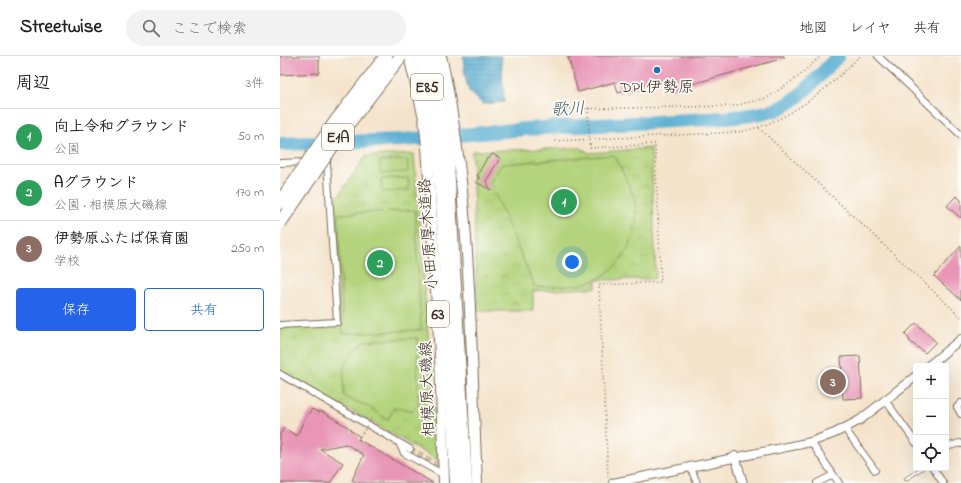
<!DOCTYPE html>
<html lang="ja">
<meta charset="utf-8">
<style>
:root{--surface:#fff;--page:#f2f2f2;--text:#222;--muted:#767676;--line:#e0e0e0;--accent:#2563eb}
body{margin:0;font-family:"Indie Flower","Klee One",sans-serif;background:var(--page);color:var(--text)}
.controls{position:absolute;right:12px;bottom:12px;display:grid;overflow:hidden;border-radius:4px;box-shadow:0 4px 16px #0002}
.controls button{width:36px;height:36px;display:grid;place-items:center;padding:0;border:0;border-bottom:1px solid var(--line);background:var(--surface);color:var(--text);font:20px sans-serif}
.you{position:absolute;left:292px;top:206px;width:14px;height:14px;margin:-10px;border:3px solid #fff;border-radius:50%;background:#1a73e8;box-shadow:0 0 0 6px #1a73e833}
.badge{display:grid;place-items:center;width:26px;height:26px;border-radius:50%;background:var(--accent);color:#fff;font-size:13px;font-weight:700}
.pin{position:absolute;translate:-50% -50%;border:2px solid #fff;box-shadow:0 1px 4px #0006}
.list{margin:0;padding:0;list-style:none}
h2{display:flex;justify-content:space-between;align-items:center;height:52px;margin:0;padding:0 16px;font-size:17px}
h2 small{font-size:13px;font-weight:400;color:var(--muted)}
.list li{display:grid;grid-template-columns:26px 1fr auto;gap:12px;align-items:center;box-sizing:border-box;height:56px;padding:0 16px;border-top:1px solid var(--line)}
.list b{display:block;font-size:15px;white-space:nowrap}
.list p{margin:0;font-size:13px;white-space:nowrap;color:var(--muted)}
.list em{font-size:13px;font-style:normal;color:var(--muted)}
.actions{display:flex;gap:8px;padding:12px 16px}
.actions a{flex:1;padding:9px 0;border:1px solid var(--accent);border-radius:4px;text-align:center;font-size:14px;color:var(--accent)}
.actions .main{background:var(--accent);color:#fff}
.icon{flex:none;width:22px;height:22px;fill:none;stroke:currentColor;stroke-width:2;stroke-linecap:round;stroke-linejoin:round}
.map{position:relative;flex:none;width:681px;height:427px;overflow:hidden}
header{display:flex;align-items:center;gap:24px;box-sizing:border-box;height:56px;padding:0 20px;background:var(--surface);border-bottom:1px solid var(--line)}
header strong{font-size:19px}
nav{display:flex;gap:22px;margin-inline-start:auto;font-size:14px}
.search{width:280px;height:36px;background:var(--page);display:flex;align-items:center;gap:10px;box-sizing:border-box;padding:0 14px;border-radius:22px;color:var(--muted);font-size:15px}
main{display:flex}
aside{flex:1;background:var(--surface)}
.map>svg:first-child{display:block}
</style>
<header>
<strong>Streetwise</strong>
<div class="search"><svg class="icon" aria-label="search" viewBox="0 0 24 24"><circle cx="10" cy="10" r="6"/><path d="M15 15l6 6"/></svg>ここで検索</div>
<nav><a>地図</a><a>レイヤ</a><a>共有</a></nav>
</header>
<main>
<aside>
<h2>周辺<small>3件</small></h2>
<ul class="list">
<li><span class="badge" style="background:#2e9e5b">1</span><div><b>向上令和グラウンド</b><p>公園</p></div><em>50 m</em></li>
<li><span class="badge" style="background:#2e9e5b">2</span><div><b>Aグラウンド</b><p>公園 · 相模原大磯線</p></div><em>170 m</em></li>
<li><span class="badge" style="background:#8d6e63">3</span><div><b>伊勢原ふたば保育園</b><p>学校</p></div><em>250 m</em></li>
</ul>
<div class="actions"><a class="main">保存</a><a>共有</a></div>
</aside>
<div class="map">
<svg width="681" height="427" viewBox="0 0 681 427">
<defs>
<pattern id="park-crowns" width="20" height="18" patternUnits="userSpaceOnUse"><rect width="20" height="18" fill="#b3d37b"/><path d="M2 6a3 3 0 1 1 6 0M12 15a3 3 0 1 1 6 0" fill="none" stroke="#9bb56a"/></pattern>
<pattern id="water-rules" width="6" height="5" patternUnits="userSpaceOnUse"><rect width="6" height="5" fill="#53acd0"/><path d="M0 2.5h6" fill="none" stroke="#468ca8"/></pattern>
</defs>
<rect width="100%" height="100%" fill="#fdfcf7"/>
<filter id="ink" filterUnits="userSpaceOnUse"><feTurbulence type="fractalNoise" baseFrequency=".025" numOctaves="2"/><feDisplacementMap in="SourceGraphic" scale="8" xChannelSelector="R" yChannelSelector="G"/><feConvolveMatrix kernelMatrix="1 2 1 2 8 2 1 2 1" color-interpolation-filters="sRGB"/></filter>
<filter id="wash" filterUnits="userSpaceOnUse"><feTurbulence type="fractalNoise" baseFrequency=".012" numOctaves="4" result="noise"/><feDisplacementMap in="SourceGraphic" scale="16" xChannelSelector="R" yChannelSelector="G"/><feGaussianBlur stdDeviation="0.9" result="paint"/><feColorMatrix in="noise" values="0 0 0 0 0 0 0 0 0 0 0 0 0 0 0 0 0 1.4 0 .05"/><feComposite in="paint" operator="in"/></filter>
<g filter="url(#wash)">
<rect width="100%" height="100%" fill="#f4e3cb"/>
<path fill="url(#park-crowns)" stroke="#777e4c" d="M301,92L309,97L371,92L376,220L374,223L316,224V232L253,235V255H197L192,95Z
M134,98L137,139L158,404L0,315V271L59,268L55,145L86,100Z"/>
<path fill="#b3d37b" stroke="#777e4c" d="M334,99C341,114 351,130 355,146C362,185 337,223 297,229C283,231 269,230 255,231L210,127L222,108Z
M127,104L128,116L101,117L100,105Z
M128,122L129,134L102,136L101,123Z
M135,154L141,274L63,278L58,158Z
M138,282L137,311L139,347L132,354L114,352L108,363C99,360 93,352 85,349C78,346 71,345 64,340C63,309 61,309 83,285Z"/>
<path fill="url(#water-rules)" stroke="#476b77" d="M183,0H221L224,46L203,48L189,35L185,20Z"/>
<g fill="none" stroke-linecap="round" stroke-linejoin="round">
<path stroke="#53acd0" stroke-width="14" d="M0,88L123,84L246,73L446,62C462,60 480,59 495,54C518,47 541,17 558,0"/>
</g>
<g id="blocks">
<path fill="#e895b6" d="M0,0H39V17L0,19Z
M292,0H504V2L391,34L388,23L338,37L335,26L298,36L288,1Z
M212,98L220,102L206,125L211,134L196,126L199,121L197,120L207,102L209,103Z
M676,140L681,144V162L667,150Z
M681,190V244L654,220Z
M636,267L656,286L645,297L629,285L630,284L625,278Z
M580,300L582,342L563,343L561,301Z
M32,353L40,357L41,355L71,373L70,374L79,380V384L153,427H77L72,424L84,399L66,388L40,393L63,407L50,427H0V378L4,372L17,380L25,362Z"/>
</g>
</g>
<g filter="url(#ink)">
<use href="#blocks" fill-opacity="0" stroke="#7c6b5b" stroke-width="1"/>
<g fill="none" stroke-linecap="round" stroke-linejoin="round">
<path stroke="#cfbea8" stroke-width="6" stroke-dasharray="6 3" stroke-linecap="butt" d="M130,393L165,413"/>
<defs>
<path id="service" d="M626,423L642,412"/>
<path id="minor" d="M598,0L681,79
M0,107L26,106
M0,269L57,266L47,106H42
M0,318L130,393
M606,345L636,387
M681,347L677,351L681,358
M565,373L595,414
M531,386L559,427
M119,387L124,397L164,419
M666,391L680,387L681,388
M410,410L417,427
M653,412L663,427
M537,427L553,419"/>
<path id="tertiary" d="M648,310L681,283
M455,400L463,427
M333,427L531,386L555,377L580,364L636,320"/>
<path id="primary" d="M129,0L144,62L147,90L160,298L164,427
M161,0C192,138 190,286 197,427"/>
<path id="motorway" d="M140,0C159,75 163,151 166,228C169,294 173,361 176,427
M151,0L167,90L186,427"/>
</defs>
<use href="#service" stroke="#7c6b5b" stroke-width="4.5"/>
<use href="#minor" stroke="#7c6b5b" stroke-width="8"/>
<use href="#tertiary" stroke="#7c6b5b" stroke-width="10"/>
<use href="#primary" stroke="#7c6b5b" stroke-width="12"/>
<use href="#motorway" stroke="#7c6b5b" stroke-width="14"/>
<path stroke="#7c6b5b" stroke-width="1.5" stroke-dasharray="1 3" stroke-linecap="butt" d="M308,52L310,92L375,88L381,226L319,229L328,422
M289,53L453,50L487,42L518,21L541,0
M479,72L681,261
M275,85L459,76C508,67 546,34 580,0"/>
<use href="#service" stroke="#fff" stroke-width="3"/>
<use href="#minor" stroke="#fff" stroke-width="6"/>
<use href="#tertiary" stroke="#fff" stroke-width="8"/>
<use href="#primary" stroke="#fff" stroke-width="10"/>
<use href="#motorway" stroke="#fff" stroke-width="12"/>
<defs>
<path id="motorway-bridge" d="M0,146L55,66L106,0
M0,167L65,72L121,0"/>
</defs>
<use href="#motorway-bridge" stroke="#7c6b5b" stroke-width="14" stroke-linecap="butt"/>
<path stroke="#7c6b5b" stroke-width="1.5" stroke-dasharray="1 3" stroke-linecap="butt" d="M78,384L91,363"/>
<use href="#motorway-bridge" stroke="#fff" stroke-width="12"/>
</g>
</g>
<circle fill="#1f6fb2" stroke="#fdfcf7" stroke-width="1.5" cx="377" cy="14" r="4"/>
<g text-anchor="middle" stroke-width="3.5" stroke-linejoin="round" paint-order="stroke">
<g fill="#fdfcf7" stroke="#75695f" stroke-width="1">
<rect x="131" y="18" width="32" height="26" rx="3"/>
<rect x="42" y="68" width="32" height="26" rx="3"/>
<rect x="147" y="245" width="22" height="26" rx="3"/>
</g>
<g font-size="15" font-weight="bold" fill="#3b2a1e">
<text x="147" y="36">E85</text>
<text x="58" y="86">E1A</text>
<text x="158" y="263">63</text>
</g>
<g font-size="16" fill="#3b2a1e" stroke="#fdfcf7">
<text x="377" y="36">DPL伊勢原</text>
</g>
<g font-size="16" fill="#3b2a1e" stroke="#fdfcf7">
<text transform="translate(147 178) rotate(-94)" y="6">小田原厚木道路</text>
<text transform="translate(146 333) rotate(-92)" y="6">相模原大磯線</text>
</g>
<g font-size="17" font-style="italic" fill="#455e65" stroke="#fdfcf7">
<text transform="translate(288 52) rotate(-3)" y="6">歌川</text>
</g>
</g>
</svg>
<div class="controls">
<button>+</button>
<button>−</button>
<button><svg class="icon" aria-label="locate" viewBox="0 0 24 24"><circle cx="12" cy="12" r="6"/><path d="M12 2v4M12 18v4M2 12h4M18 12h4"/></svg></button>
</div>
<div class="you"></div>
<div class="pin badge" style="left:284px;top:146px;background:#2e9e5b">1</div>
<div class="pin badge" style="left:100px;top:207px;background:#2e9e5b">2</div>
<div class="pin badge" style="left:553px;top:326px;background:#8d6e63">3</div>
</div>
</main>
